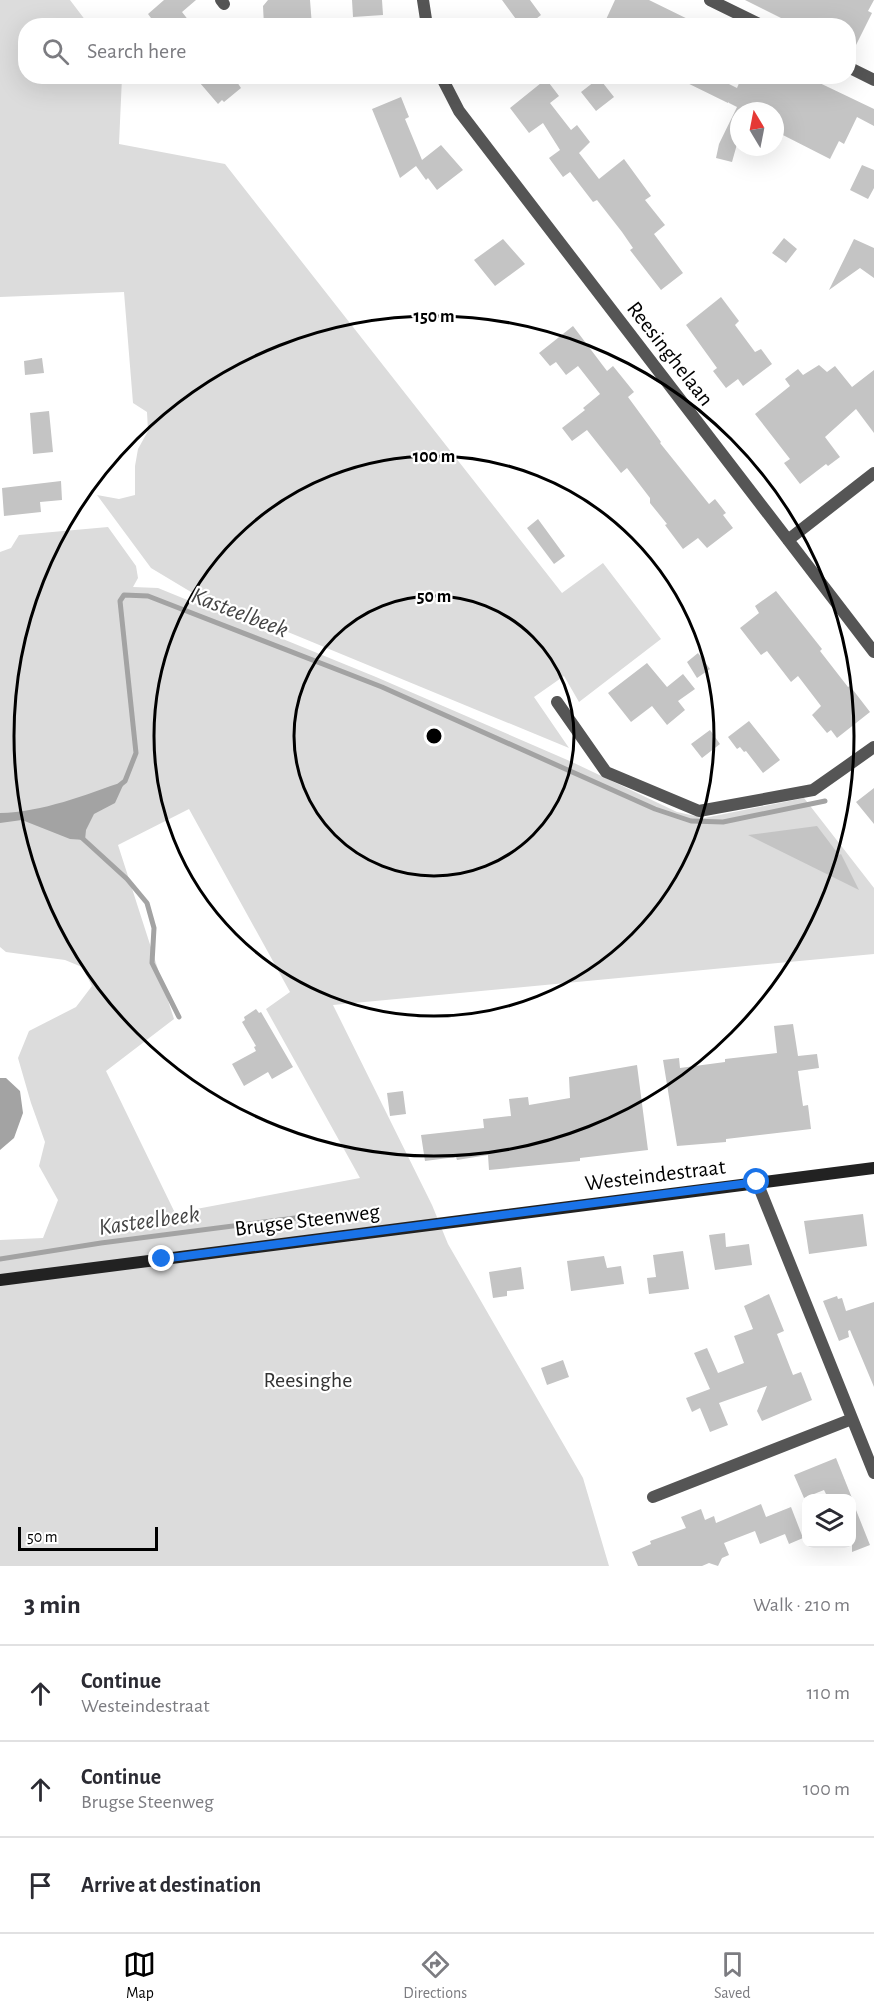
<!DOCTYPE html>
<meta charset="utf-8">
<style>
:root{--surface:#fff;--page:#f7f7f7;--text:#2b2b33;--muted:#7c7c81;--line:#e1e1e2;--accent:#000}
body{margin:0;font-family:"Alegreya Sans",sans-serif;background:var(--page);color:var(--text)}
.controls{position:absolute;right:18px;bottom:18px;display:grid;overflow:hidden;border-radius:12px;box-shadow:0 6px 24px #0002}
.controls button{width:54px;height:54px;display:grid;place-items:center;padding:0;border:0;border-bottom:2px solid var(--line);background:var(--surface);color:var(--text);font:30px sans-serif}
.compass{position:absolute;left:730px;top:102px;width:54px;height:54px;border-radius:50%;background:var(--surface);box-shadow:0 6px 24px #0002;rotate:350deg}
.scale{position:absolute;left:18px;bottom:15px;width:140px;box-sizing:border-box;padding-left:6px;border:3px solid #000;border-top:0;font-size:16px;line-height:21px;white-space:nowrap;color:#000;-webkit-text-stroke:4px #fff;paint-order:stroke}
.stop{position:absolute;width:18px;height:18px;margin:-14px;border:4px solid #1a73e8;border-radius:50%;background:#fff}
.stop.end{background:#1a73e8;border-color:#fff;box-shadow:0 2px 6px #0008}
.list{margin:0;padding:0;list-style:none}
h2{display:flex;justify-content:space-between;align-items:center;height:78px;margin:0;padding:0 24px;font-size:26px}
h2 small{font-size:20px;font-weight:400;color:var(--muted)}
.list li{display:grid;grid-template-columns:39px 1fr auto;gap:18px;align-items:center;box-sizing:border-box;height:96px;padding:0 24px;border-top:2px solid var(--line)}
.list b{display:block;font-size:22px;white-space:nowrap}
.list p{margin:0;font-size:20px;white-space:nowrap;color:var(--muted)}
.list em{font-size:20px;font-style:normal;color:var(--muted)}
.icon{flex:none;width:33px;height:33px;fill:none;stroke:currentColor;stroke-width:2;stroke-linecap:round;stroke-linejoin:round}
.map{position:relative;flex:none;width:874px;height:1566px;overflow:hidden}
.search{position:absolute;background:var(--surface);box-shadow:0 6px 24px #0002;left:18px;right:18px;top:18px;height:66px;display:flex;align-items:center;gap:15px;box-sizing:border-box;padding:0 21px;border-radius:24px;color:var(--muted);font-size:22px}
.sheet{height:366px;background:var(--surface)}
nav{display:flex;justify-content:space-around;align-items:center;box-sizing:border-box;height:84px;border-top:2px solid var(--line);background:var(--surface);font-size:16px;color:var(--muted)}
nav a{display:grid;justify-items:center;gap:3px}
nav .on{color:var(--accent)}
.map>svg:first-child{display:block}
</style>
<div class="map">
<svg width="874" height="1566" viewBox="0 0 874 1566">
<rect width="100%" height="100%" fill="#fff"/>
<path fill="#dcdcdc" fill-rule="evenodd" d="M0,0H70L89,25L26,26V76L122,77L119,144L225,164L562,593L603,563L661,639L579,702L564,676L534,697L569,748L191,592L151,568L97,495L119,499L135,495V466L138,449L148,431L147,412L133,403L124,292L0,297Z
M108,527L136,566L138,578L133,587L158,588L376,677L572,762L677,812L704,818L804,798L874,888V954L333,1005L432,1205L448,1244L583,1478L609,1566H0V1240L43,1238L58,1200L39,1166L45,1142L31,1103L18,1058L29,1031L76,1007L92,986L82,967L65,960L6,952L0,947V552L11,548L19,535ZM189,809L290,992L266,1009L360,1178L175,1213L106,1071L174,1019L118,845Z"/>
<path fill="#a3a3a3" d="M125,781L115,803L94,814L86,830L85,840L70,839L22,820L0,823V813C43,812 85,795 125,781Z
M0,1078H6L20,1091L23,1113L14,1138L0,1150Z"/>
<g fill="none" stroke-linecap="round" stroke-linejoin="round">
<path stroke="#a3a3a3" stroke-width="5" d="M120,785L125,781L136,753L120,601L124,595L148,596L382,687L655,809L691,821L723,822L825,801
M81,837L127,879L147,903L154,928L152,963L179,1017
M0,1259L101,1243L303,1217"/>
</g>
<path fill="#c4c4c4" d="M164,0H196L182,12L193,26H157L148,14Z
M268,0H310L312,26H264L263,6Z
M352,0H382L383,15L353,17Z
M502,0H530L541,15L527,26H521Z
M615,0H649L702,26H603Z
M745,0H874L868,11L872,13L849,59V26H797Z
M194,76H233L241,88L224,102L222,100L218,104Z
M673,76H713L737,88L742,76H805L874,109V126L857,117L844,144L839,141L830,159L775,131V111H739V137L732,162L716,158L719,144L737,107L729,103V102L728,103Z
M599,78L614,97L596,111L581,92Z
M546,79L559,96L550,103L571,130L577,125L590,142L579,153L599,179L624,159L651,196L645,200L665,225L654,234L683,273L661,290L630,250L633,248L622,232L597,200L593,202L570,172L563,177L549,158L560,150L543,123L529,133L510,108Z
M401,97L409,117L405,119L422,160L441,145L463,170L437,190L428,178L426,180L416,166L400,178L372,109Z
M862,165L874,170V188L868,199L850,190Z
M784,238L797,249L786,263L772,253Z
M503,239L525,264L495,286L474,260Z
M854,239L874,248V278L860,268L829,290Z
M721,297L739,321L735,325L755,352L761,349L772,364L743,386L738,379L726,388L713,371L717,368L686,325Z
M573,326L607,371L613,366L634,392L628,397L661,442L660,443L709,504L715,499L726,513L723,515L733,528L707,548L698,538L683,549L665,525L667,524L650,503V498L627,468L621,473L587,430L572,441L562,428L585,410L583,408L600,394L578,366L566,375L556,362L550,366L539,353Z
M42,358L44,373L25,375L24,361Z
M819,365L827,372L835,366L852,387L874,370V433L856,409L825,437L840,457L828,466L826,464L800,484L784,463L790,459L755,414L790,386L785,379L798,369L803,375Z
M49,411L53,452L33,454L30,413Z
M61,481L62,500L40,502L41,512L4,516L2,488Z
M538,519L565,556L554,564L527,528Z
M776,591L822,649L820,651L848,687L850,686L870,712L837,738L831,730L827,733L812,715L821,706L798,676L791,682L767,651L761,655L740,628L759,613L755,606Z
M698,653L710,669L697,678L687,662Z
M647,663L667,687L683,674L695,689L678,701L685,710L667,725L652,706L631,722L608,693Z
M749,721L780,760L763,773L746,751L744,752L740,747L737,749L728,737Z
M710,730L720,744L702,758L691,744Z
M874,788V824L856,802Z
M817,826L839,855L841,854L859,890L748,835Z
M256,1009L259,1013L261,1012L293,1067L272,1079L268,1072L244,1086L232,1064L256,1051L254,1047L256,1046L242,1022L245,1020L244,1017Z
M793,1024L798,1056L817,1054L819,1068L798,1071L803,1106L808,1105L811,1129L726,1139V1142L677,1146L663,1060L679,1058L680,1068L725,1062V1059L777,1053L774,1026Z
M637,1065L648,1150L580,1158V1161L489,1170L488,1155L457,1160L456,1157L425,1161L421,1135L484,1128L483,1119L511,1116L509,1099L528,1097L529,1105L570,1098L569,1077Z
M403,1091L406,1114L390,1116L387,1093Z
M863,1214L867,1246L809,1254L804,1221Z
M725,1233L726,1247L749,1244L752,1265L715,1270L709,1235Z
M683,1251L689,1289L649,1294L647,1278L656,1277L653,1255Z
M604,1256L607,1268L621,1266L624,1284L571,1291L567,1261Z
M521,1267L524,1289L507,1291V1296L493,1298L489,1272Z
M769,1294L784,1331L777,1334L793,1375L801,1372L812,1400L762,1421L757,1411L767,1386L719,1403L728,1425L710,1432L700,1408L692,1412L686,1398L710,1389L694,1353L707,1348L718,1373L744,1363L734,1336L753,1329L744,1306Z
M837,1296L838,1299L842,1298L846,1311L874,1302V1387L850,1330L848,1331L849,1337L839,1341L823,1301Z
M563,1360L569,1377L547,1385L541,1368Z
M836,1458L852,1498H828L824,1490L804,1498L794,1475Z
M852,1500L870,1545L852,1552Z
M761,1504L766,1517L791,1507L803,1538L789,1544L785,1534L760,1544L755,1531L724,1543L729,1555L722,1558L718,1566L709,1563L702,1566H638L632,1552L651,1544L650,1541L686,1528L681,1517L701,1509L705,1520L714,1516L716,1523Z"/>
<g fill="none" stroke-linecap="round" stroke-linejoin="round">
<path stroke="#555" stroke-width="12" d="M221,0L224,4
M423,0L427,26
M710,0L763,26
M848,67L874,80
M441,76L459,111L874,652
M788,540L874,473
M557,702L606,772L699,811L813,790L874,747
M757,1182L874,1473
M653,1497L852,1419"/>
<path stroke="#222" stroke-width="12" d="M0,1280L874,1168"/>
</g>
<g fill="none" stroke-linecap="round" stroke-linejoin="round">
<path stroke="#1a73e8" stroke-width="8" d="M162,1259L757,1182"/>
</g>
<g fill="none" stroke="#000" stroke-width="3">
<circle cx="434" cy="736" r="140"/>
<circle cx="434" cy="736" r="280"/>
<circle cx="434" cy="736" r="420"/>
</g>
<g text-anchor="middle" stroke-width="4.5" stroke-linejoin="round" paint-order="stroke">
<g font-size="22" fill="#000" stroke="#fff">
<text transform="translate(671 353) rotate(52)" y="8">Reesinghelaan</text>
<text transform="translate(655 1174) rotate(-7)" y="8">Westeindestraat</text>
<text transform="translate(307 1219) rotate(-7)" y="8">Brugse Steenweg</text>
</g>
<g font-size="22" fill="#333" stroke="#fff">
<text x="308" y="1387">Reesinghe</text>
</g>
<g font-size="24" font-style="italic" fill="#444" stroke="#fff">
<text transform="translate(240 612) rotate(21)" y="8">Kasteelbeek</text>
<text transform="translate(149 1220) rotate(-8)" y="8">Kasteelbeek</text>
</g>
</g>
<circle cx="434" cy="736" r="9" fill="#000" stroke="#fff" stroke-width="3"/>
<g font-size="18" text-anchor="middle" font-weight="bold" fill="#000" stroke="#fff" stroke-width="4.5" stroke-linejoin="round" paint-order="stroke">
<text x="434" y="322">150 m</text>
<text x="434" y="462">100 m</text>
<text x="434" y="602">50 m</text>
</g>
</svg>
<div class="controls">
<button><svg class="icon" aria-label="layers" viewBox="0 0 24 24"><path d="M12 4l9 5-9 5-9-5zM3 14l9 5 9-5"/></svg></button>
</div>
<svg class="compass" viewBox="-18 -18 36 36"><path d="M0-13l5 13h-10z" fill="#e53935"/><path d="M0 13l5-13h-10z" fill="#7c7c81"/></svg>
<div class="scale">50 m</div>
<div class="stop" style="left:757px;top:1182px"></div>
<div class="stop end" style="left:162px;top:1259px"></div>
<div class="search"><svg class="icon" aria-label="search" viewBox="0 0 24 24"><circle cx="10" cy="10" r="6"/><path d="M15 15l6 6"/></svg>Search here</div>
</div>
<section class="sheet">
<h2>3 min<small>Walk · 210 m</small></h2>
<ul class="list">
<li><svg class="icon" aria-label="ahead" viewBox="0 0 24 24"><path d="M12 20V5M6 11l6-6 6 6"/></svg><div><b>Continue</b><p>Westeindestraat</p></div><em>110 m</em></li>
<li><svg class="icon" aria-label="ahead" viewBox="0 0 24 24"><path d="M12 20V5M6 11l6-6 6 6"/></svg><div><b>Continue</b><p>Brugse Steenweg</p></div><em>100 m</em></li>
<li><svg class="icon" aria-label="arrive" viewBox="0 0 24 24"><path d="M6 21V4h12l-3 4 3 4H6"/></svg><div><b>Arrive at destination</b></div></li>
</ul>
</section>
<nav>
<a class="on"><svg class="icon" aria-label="map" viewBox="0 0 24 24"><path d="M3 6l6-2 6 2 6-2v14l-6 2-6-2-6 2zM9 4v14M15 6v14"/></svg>Map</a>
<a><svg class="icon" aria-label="directions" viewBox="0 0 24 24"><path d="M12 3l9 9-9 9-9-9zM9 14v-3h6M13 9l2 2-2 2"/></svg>Directions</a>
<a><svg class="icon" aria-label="saved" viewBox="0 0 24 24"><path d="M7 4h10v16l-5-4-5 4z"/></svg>Saved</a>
</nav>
